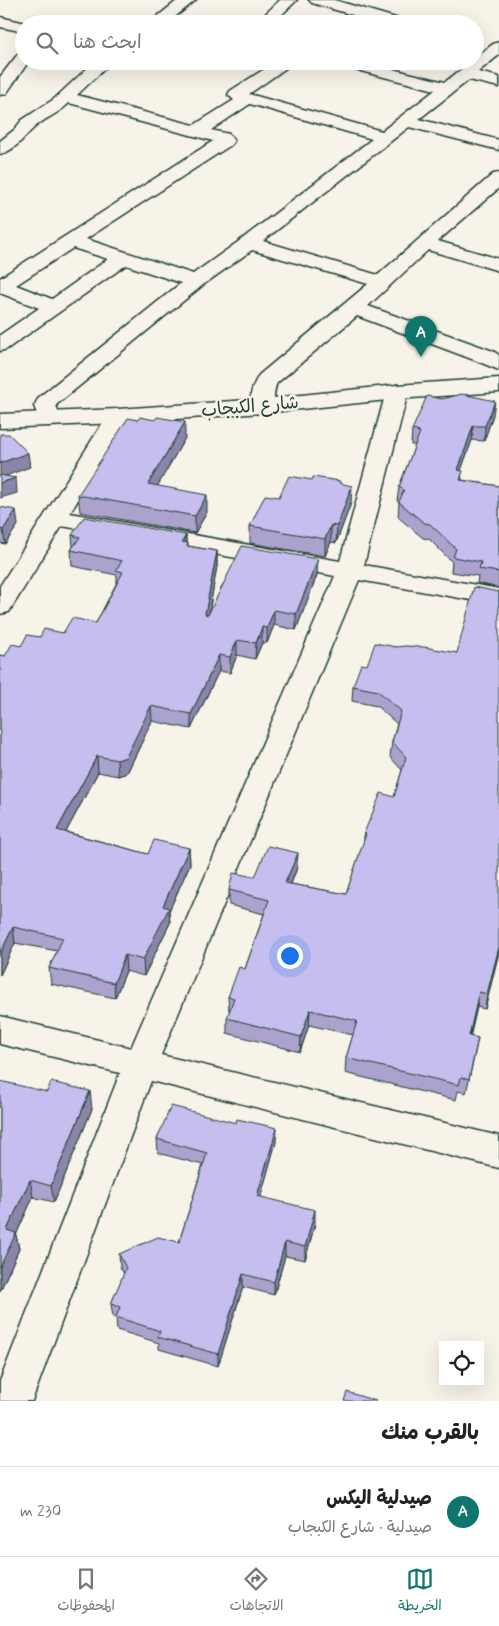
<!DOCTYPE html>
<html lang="ar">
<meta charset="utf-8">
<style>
:root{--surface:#fff;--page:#f2f2f2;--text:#222;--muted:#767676;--line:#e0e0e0;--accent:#0f766e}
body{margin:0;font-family:Mynerve,"Playpen Sans Arabic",sans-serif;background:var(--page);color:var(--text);direction:rtl}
.controls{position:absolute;right:15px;bottom:15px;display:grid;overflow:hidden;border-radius:0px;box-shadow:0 5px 20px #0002}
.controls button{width:45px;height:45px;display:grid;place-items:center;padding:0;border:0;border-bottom:1px solid var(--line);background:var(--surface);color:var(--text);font:25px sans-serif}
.you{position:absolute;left:289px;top:955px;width:18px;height:18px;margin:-12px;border:4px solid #fff;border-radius:50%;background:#1a73e8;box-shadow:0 0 0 8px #1a73e833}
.badge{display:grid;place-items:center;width:32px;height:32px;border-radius:50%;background:var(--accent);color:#fff;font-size:16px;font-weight:700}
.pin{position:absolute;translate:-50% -41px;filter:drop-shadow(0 1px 2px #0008)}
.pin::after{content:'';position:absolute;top:26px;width:18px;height:15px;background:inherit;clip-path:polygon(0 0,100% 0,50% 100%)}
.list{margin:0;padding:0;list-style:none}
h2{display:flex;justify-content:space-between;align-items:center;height:65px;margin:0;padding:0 20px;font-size:21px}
h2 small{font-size:16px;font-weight:400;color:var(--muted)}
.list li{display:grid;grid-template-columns:32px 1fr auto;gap:15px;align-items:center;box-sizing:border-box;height:90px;padding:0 20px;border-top:1px solid var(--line)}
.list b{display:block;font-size:19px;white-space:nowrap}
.list p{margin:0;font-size:16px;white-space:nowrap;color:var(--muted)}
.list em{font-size:16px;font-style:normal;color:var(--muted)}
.icon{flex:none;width:28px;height:28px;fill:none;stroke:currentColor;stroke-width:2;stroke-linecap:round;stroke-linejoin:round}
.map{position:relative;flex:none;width:499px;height:1401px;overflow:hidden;direction:ltr}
.search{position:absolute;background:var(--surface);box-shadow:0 5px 20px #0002;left:15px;right:15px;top:15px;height:55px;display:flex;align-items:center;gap:12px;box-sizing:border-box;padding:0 18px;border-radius:28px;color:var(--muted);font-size:19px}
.sheet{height:155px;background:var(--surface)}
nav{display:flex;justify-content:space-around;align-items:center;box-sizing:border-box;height:70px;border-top:1px solid var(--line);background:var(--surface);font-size:14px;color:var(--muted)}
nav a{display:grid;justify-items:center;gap:2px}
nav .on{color:var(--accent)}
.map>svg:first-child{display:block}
</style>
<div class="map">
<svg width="499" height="1401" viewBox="0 0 499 1401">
<rect width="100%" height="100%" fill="#f7f3e8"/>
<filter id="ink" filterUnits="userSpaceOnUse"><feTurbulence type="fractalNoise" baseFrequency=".02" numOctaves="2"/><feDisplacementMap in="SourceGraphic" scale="10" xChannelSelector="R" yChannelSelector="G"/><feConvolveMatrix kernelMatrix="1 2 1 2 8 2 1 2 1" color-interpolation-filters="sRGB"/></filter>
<g filter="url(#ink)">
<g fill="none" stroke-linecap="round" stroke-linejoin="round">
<defs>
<path id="minor" d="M178,0H196L166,24H148Z
M280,0H297L272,24H255Z
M309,0H334L406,21L409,24H383L312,3Z
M0,17L30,24H24V32L0,27Z
M499,42V55L478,72L499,77V87L469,80L419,119L499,140V150L409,127L263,241L378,275L493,174L499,173V188L438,241L499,259V271L428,250L368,306L493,351L499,355V370L477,361L357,316L277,383C272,393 276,403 271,411L263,413L255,411C247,399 252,386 259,375L368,284L252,250L203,285L56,405L60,419L57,424L49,426L41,424L34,406L39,397L181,283L126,265L7,349L0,351V335L39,308L0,293V278L213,141L69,103C59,114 44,118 34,128C23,138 15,151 0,154V141L14,130L22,120L54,99L95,61H113L77,95L194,125L234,100L228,95L230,91L277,61H296L249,94L382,131L435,90L333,64L331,61H360L445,82L472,61H475V58L493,44ZM250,104L372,139L242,239L193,274L86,239L231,145L234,141L229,134L211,130ZM73,248L108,259L52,299L16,285Z
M24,52V61H29L6,94L0,95V77L18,54Z
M397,385L405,387L408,392L364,565L499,589V605L359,580L161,1055L499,1136V1168L151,1081L32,1401H0V1381L120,1073L0,1044V1016L131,1048L335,576L62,526L9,612L0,614V586L107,416L110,411L118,409L126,411L129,416L70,513L340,561L386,392L389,387Z"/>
<path id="secondary" d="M499,378V392L397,399L263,413L118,423L0,428V414L118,409L263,399L397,385Z"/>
</defs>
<use href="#minor" stroke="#1f3d34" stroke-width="3"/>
<use href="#secondary" stroke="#1f3d34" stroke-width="3"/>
<use href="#minor" fill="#f7f3e8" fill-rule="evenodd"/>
<use href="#secondary" fill="#f7f3e8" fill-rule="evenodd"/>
</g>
<path fill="#aba3ce" stroke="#1f3d34" d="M493,415L484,441L472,440L461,470L462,480L499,486V588L477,583L478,576L451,572L452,562L429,539L423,538L398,517L399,503L397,501L399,487L415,445H411L412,430Z
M185,438L157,486L207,512L195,533L80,512L78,495Z
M340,484L351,503L336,543L331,542L325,556L250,543V526Z
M0,507L18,525L5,544L0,543Z
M72,535H186V542L188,543V546L217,551V566L209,613L317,575L296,630L274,625L267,643H262L255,659L237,655L230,673L219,671L191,729L152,721L127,773L118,776L98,772L66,832L148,854L189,848L190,864L169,911L170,923L144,976L126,971L115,998L51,984L49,968L57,951L15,943L0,975V655L5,656L21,646L40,637L63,633L96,623L117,582V575L72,566L71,550L73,547Z
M396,647L457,653L499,952L485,1009L477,1007L470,1036L478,1038L475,1053L466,1093L458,1091L456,1100L345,1073L346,1058L353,1035L309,1025L300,1052L227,1033V1018L230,1012L229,1011L228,997L245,969L264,914L229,905V890L255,877L297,868L291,884L346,894L364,841V833L394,797L402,770L390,757L392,742L397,724L377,706L352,701L353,686L367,665Z
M0,1081L92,1109L54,1202L33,1197L16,1235L19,1249L0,1291Z
M157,1139L276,1142L260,1197L315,1224L305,1260L285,1256L274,1295L243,1287L218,1366L159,1349V1343L117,1330L116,1318L113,1317L111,1304L124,1274L120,1267L119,1254L179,1242L203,1165L158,1153Z"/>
<path fill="#8b85a8" stroke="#1f3d34" d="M495,401L493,415L484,441L485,426Z
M185,422V438L149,501L148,484Z
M473,426L472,440L456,484L458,470Z
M28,453L30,467L0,478V463Z
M16,478L17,493L0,498V483Z
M352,486L351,503L336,543L337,526Z
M207,495V512L195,533V516Z
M16,510L18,525L5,544L3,530Z
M331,525V542L325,556V539Z
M186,535V551L182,542Z
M217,551V566L206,630L205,614Z
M318,559L317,575L296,630V614Z
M274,610V625L267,643V628Z
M262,627V643L255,659L256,643Z
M237,640V655L230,673V657Z
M219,655V671L191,729V714Z
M151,706L152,721L127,773L118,776L117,760Z
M97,756L98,772L59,845L57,830Z
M189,848L190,864L169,911L170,923L144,976L143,960L163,906Z
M298,853L297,868L285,898V883Z
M13,927L15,943L0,975V954Z
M499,947V952L485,1009L487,994Z
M125,955L126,971L115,998L114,983Z
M479,992L477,1007L467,1051L469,1036Z
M310,1010L309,1025L300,1052L301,1037Z
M90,1091L92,1109L54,1202L51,1186Z
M277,1128L276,1142L257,1210V1196Z
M30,1180L33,1197L16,1235L19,1249L0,1291V1267L7,1230Z
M315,1210V1224L305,1260V1247Z
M285,1242V1256L274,1295V1282Z
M243,1274V1287L218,1366V1354Z"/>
<path fill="#c7bef0" stroke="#1f3d34" d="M462,394L495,401L485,426H473L458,470L463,471L460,480L499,486V572L479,569L481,562L453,557L456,549L430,524L424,523L399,502L404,490L399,487L420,432L412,430L427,396L442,399Z
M140,417L155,420L157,417L185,422L148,484L207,495L195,516L78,495L128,418L138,420Z
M0,434H9L28,453L0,463Z
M0,475L16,478L0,483Z
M289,476L312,480L313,477L340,481L339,483L352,486L337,526L331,525L325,539L250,526L265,495L279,497Z
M0,507L16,510L3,530L0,529Z
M84,517L186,535L182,542L188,543L187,546L217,551L205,614L208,615L242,546L318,559L296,614L274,610L267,628L262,627L256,643L237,640L230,657L219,655L191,714L151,706L126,757L117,760L97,756L57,830L148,854L154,840L189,848L163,906L169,908L143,960L125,955L114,983L49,968L63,938L13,927L0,954V655L5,656L12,644L21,646L27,635L40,637L44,629L63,633L72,618L96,623L123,572L116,570L122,561L71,550L80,537L72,535Z
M474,587L499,592V947L487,994L479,992L469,1036L478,1038L469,1079L461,1077L459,1085L346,1058L357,1021L310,1010L301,1037L227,1018L234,998L228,997L239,967L245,969L269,900L229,890L233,873L255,877L268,846L298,853L285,883L346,894L366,834L364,833L381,793L394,797L406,757L392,742L401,711L378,691L353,686L361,664L367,665L375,643L396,647L405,646L424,647L457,653Z
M0,1081L47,1092L51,1082L90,1091L51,1186L30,1180L7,1230L16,1233L0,1267Z
M171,1106L236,1123L237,1119L277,1128L257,1196L315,1210L305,1247L285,1242L274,1282L243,1274L218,1354L158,1337L160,1331L116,1317L120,1307L111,1304L126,1268L119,1254L158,1237L179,1242L207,1153L157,1139Z
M347,1392L376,1401H344Z"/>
</g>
<g text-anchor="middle" stroke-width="5" stroke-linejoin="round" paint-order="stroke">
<g font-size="18" fill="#1f3d34" stroke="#f7f3e8">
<text transform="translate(250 406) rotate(-5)" y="6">شارع الكبجاب</text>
</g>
</g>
</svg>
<div class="controls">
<button><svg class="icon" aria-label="locate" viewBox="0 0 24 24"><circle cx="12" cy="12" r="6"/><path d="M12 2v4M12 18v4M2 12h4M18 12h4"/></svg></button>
</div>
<div class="you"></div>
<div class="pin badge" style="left:421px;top:357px">A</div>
<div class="search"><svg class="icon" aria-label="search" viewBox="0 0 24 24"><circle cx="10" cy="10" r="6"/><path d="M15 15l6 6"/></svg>ابحث هنا</div>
</div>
<section class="sheet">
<h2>بالقرب منك<small></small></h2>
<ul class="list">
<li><span class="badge">A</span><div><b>صيدلية اليكس</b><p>صيدلية · شارع الكبجاب</p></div><em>230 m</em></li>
</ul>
</section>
<nav>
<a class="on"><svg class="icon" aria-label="map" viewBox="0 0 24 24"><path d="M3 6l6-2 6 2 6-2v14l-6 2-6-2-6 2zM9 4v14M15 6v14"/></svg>الخريطة</a>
<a><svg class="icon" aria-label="directions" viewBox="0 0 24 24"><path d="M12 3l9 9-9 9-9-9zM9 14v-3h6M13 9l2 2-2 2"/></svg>الاتجاهات</a>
<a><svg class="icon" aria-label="saved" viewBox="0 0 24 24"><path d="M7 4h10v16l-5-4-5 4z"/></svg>المحفوظات</a>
</nav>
